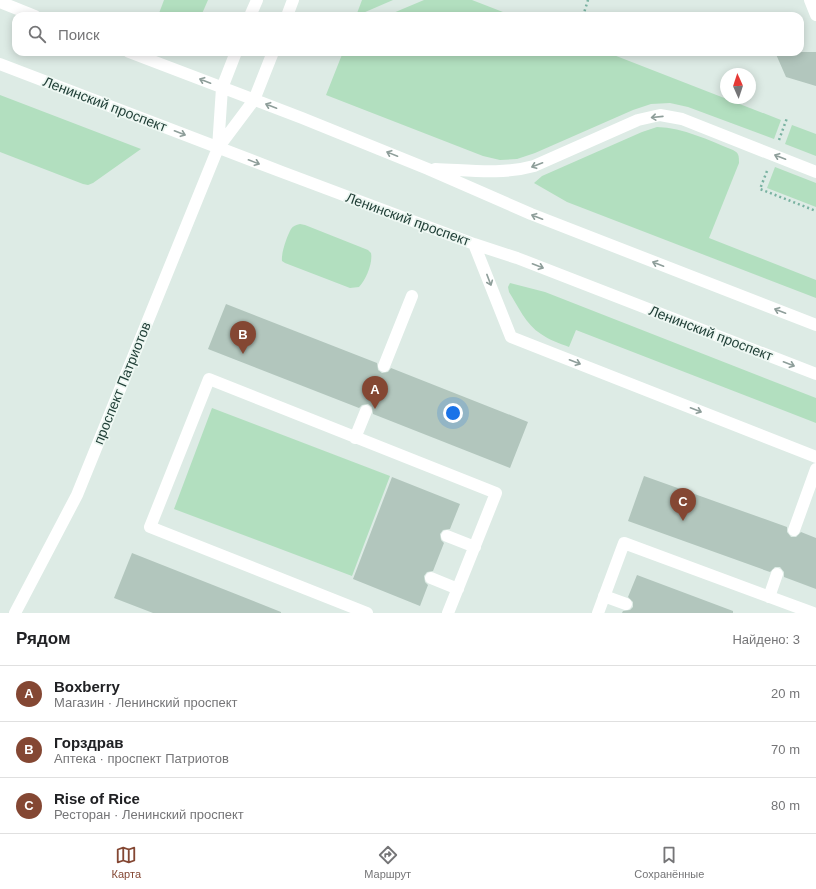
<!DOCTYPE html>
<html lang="ru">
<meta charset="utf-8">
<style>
:root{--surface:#fff;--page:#f6f6f6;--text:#202124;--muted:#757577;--line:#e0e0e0;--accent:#844733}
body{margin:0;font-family:Arial,sans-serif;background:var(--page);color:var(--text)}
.compass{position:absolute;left:720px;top:68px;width:36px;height:36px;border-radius:50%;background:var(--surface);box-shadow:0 2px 10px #0003;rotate:357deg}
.you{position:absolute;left:453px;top:413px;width:14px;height:14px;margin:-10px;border:3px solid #fff;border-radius:50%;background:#1a73e8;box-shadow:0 0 0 6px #1a73e833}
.badge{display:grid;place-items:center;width:26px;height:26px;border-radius:50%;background:var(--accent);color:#fff;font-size:13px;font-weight:700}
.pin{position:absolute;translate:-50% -33px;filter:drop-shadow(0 1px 2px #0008)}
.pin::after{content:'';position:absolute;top:21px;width:14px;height:12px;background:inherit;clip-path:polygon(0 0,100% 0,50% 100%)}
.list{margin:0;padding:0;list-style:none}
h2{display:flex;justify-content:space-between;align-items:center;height:52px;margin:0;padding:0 16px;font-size:17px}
h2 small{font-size:13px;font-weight:400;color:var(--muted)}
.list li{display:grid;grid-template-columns:26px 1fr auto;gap:12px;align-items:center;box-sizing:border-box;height:56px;padding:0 16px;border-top:1px solid var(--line)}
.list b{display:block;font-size:15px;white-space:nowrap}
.list p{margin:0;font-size:13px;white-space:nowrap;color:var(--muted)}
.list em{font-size:13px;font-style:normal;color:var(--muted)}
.icon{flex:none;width:22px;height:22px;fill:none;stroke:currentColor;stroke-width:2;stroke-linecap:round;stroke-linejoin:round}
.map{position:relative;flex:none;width:816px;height:613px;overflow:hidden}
.search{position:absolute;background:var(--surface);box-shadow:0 2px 10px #0003;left:12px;right:12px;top:12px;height:44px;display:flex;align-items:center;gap:10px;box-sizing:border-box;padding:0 14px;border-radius:12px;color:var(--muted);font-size:15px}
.sheet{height:220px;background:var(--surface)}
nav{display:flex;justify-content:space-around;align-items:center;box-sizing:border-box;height:56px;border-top:1px solid var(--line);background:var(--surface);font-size:11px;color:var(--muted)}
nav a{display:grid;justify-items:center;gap:2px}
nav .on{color:var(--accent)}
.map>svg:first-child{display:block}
</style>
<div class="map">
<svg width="816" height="613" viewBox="0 0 816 613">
<rect width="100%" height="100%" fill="#ddebe5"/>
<path fill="#b2dfbf" d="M164,0H208L201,16H158Z
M362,0H393L356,16Z
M424,0H472L513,16H386Z
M343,52H606L781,120L774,139L688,107L670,103L651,104L633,110L535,153L517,159L500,160L483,156L326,95Z
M0,95L141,149L93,183L88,185L83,184L0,152Z
M792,125L816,134V156L785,144Z
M657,127C684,128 708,140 733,150C739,153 739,156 739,163L709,238L816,280V298L567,202L534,183L542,176L642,132Z
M775,167L816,183V207L767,188Z
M300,224L305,225L368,250L371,253C373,263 366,280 359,287L350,288L285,263L282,261C281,253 287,236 291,229C293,226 296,225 300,224Z
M510,283L545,292L816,398V423L576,330L569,347C559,343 549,340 541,334C526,325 518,306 509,292L508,287Z
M212,408L390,476L352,576L174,509Z"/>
<path fill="#b2c6bd" d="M775,52H816V86L786,77Z
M226,304L377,363L378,370L382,373L388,372L391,368L528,422L510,468L373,414L372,407L368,404L362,405L359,408L208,349Z
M644,476L787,527V532L791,537H796L801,532L816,538V589L784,577V572L780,567H775L770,572L628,521Z
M392,477L460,504L450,529L443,530L440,534L441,540L444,543L433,571L427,572L424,576L425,582L428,585L420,606L353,579Z
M132,553L281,612V613H153L114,598Z
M637,575L733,611V613H622L623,611L630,610L633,607V602L628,597Z"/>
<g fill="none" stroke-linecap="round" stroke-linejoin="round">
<path stroke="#79b2a1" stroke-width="2.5" stroke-dasharray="2 3" stroke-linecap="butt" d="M583,16L588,0
M779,140L787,118
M767,171L760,189L816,211"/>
<path stroke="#fff" stroke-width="12" d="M810,0L816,15
M384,366L412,296
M355,438L366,411
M794,530L816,469
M447,536L475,547
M431,578L458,589
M604,596L626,604
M769,597L777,574
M367,613L150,527L209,379L496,493L448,613
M598,613L624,543L813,613"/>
<path stroke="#fff" stroke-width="12" d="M0,2L35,16
M250,16L257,0
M287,16L293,0
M129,52L302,118L428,169L531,214L816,325
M0,64L282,172L474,244L517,258L816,374
M218,148L222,88L236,52
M435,169C468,170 502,175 534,166L638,120L660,115L682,119L816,172
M474,244L511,337L816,457
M15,613L77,495L218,148L254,100L273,52"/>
</g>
<defs><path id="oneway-shaft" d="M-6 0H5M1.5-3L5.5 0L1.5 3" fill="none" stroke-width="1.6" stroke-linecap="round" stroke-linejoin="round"/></defs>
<g stroke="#8e9e9a">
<use href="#oneway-shaft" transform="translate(205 81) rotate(-159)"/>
<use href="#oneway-shaft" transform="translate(271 106) rotate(-159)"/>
<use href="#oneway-shaft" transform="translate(657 117) rotate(174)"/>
<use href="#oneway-shaft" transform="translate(180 133) rotate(21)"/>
<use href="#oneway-shaft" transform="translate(392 154) rotate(-158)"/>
<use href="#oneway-shaft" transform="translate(780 157) rotate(-159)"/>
<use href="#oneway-shaft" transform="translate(254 162) rotate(21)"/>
<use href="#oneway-shaft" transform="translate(537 165) rotate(159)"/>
<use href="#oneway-shaft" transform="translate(537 217) rotate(-159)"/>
<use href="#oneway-shaft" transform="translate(658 264) rotate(-159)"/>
<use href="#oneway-shaft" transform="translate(538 266) rotate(21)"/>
<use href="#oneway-shaft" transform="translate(489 280) rotate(69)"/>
<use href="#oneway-shaft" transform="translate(780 311) rotate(-159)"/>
<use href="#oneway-shaft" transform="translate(575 362) rotate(21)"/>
<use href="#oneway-shaft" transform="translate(789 364) rotate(21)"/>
<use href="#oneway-shaft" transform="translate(696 410) rotate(21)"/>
</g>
<g text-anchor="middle" stroke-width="3.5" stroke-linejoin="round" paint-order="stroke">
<g font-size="14" fill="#1d3c34" stroke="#edf7f2">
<text transform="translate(105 104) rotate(21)" y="5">Ленинский проспект</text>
<text transform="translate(408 219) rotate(20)" y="5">Ленинский проспект</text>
<text transform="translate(711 333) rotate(21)" y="5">Ленинский проспект</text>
<text transform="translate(122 383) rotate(-68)" y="5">проспект Патриотов</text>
</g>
</g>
</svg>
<svg class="compass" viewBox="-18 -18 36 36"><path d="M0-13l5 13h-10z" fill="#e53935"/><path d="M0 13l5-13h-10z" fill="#757577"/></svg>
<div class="you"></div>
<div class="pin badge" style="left:375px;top:409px">A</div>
<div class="pin badge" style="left:243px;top:354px">B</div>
<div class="pin badge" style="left:683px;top:521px">C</div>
<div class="search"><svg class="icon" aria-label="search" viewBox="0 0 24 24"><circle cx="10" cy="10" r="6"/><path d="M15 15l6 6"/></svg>Поиск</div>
</div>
<section class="sheet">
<h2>Рядом<small>Найдено: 3</small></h2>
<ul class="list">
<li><span class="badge">A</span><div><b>Boxberry</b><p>Магазин · Ленинский проспект</p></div><em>20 m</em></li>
<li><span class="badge">B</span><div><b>Горздрав</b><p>Аптека · проспект Патриотов</p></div><em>70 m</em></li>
<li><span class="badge">C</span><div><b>Rise of Rice</b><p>Ресторан · Ленинский проспект</p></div><em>80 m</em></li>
</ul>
</section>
<nav>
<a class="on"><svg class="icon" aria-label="map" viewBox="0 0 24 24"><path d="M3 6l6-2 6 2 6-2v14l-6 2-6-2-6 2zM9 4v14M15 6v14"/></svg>Карта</a>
<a><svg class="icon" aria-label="directions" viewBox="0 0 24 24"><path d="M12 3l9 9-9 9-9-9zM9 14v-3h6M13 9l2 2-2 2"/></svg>Маршрут</a>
<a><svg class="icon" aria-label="saved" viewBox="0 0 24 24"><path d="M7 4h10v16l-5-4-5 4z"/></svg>Сохранённые</a>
</nav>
